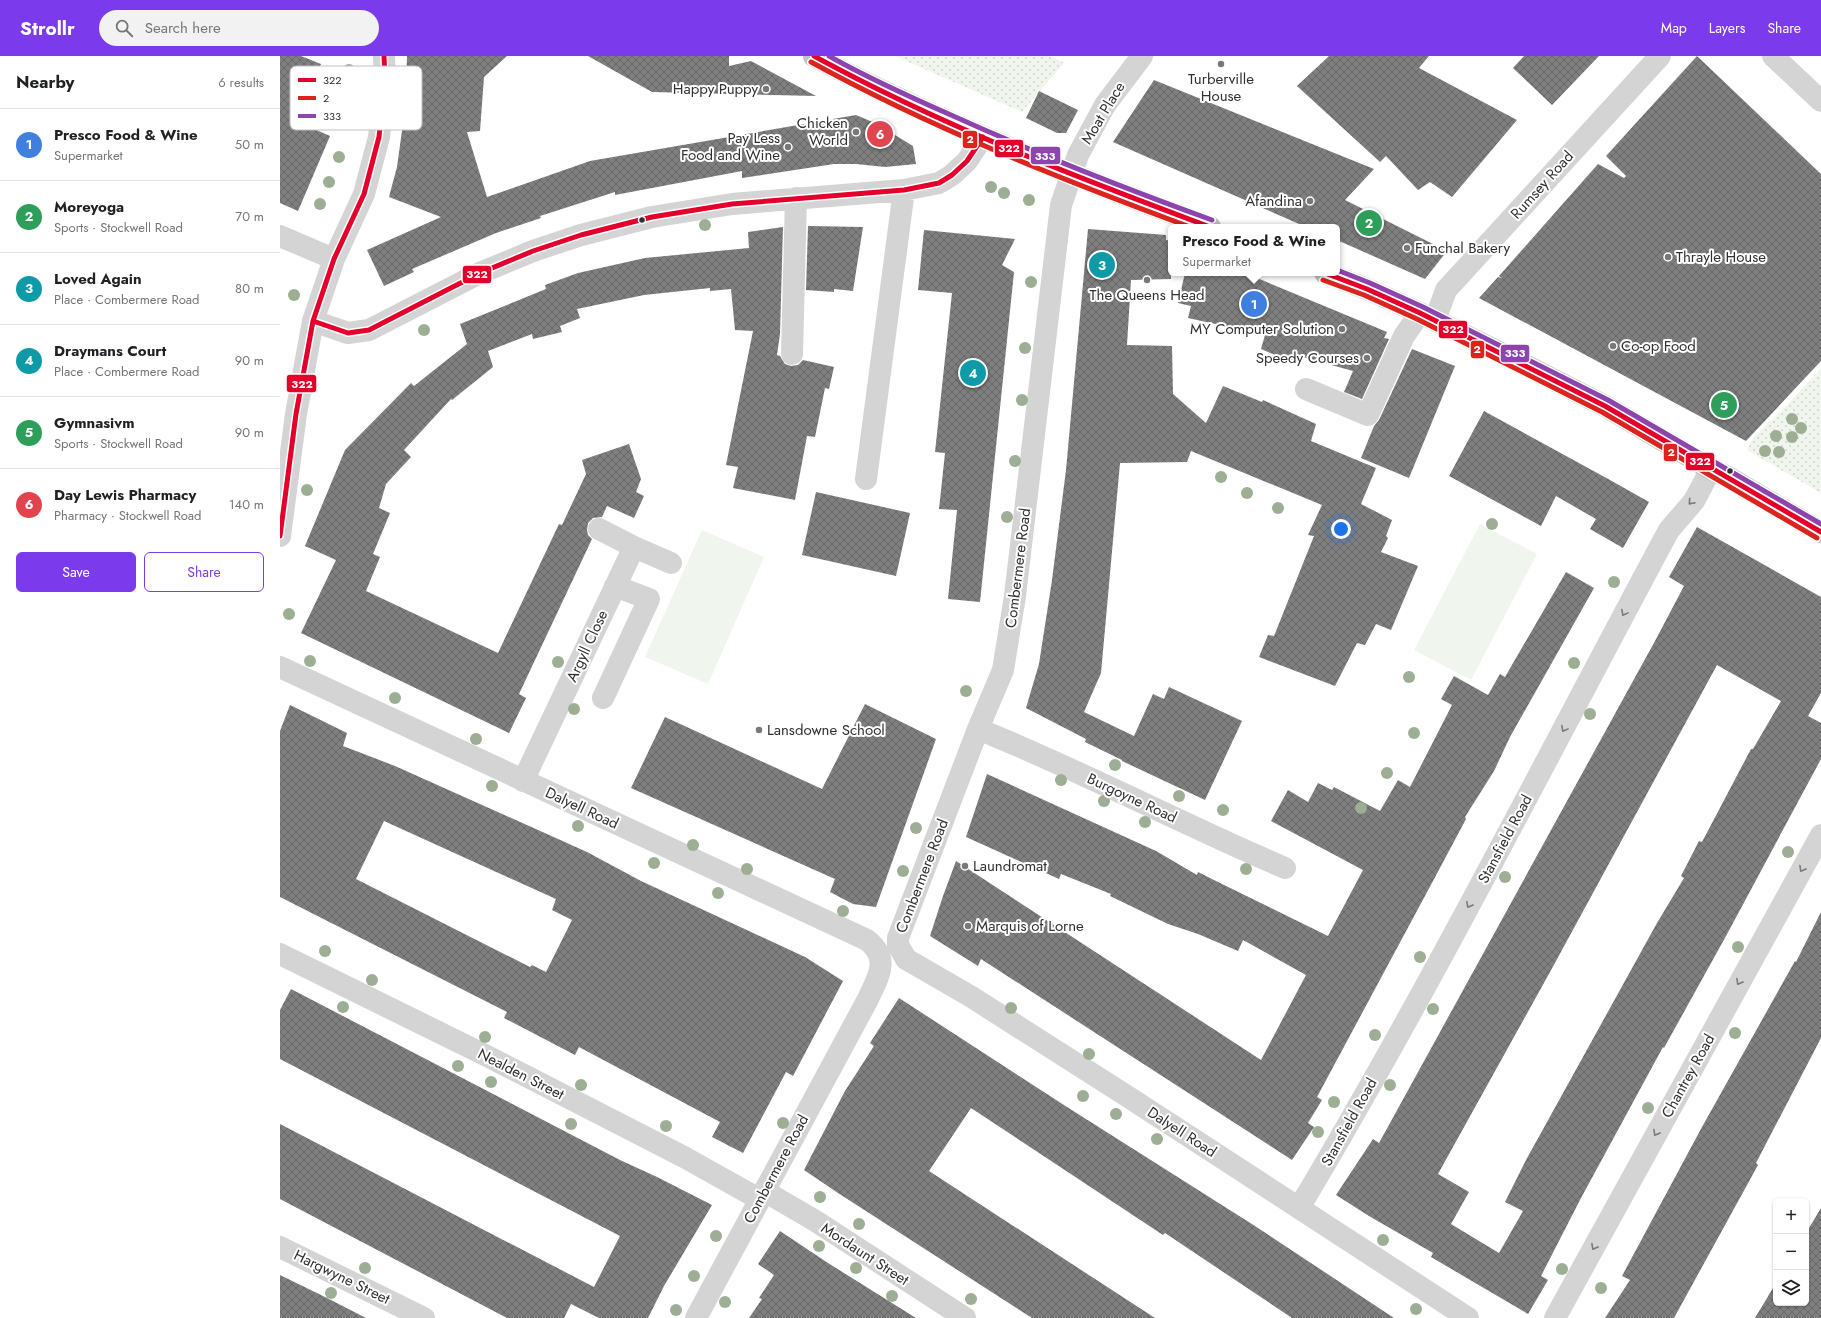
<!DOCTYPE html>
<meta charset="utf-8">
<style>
:root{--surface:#fff;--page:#f2f2f2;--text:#202124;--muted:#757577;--line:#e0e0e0;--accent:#7c3aed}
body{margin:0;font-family:Jost,sans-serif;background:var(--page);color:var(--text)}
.controls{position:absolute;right:12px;bottom:12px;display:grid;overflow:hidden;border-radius:6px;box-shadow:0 1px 3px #0004}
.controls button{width:36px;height:36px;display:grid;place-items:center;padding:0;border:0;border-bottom:1px solid var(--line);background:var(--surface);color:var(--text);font:20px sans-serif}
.you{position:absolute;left:1061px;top:473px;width:14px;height:14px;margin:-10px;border:3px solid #fff;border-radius:50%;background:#1a73e8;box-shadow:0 0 0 6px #1a73e833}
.badge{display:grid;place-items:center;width:26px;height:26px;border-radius:50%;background:var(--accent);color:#fff;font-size:13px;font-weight:700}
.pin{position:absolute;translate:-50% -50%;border:2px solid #fff;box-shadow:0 1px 4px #0006}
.popup{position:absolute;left:888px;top:168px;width:172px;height:52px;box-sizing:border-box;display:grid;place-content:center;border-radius:6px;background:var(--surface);filter:drop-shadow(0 1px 3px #0005);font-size:13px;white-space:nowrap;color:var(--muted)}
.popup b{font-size:15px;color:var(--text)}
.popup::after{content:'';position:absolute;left:50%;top:100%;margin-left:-8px;border:8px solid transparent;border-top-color:var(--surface)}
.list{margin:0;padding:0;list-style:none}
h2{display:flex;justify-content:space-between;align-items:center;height:52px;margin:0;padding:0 16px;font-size:17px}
h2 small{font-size:13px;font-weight:400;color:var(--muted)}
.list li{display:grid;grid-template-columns:26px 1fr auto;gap:12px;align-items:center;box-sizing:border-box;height:72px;padding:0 16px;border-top:1px solid var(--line)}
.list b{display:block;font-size:15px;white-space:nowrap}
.list p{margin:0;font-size:13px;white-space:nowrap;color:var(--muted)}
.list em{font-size:13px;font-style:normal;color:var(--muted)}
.actions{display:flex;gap:8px;padding:12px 16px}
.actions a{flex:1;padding:9px 0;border:1px solid var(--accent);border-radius:6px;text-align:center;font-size:14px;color:var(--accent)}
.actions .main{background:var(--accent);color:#fff}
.icon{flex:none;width:22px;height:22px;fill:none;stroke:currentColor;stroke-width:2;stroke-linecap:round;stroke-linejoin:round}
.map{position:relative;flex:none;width:1541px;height:1262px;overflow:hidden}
header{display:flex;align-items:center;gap:24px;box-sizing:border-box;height:56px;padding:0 20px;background:var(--accent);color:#fff}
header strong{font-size:19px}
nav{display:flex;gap:22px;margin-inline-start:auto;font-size:14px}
.search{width:280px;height:36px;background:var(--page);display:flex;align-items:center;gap:10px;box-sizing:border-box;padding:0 14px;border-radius:22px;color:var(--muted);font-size:15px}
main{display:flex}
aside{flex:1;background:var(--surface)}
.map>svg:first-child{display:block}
</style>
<header>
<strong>Strollr</strong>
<div class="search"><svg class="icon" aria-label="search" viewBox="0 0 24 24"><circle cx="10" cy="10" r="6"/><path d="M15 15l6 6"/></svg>Search here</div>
<nav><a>Map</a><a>Layers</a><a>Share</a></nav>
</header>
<main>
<aside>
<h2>Nearby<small>6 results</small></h2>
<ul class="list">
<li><span class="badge" style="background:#3f7fe0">1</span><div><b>Presco Food &amp; Wine</b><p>Supermarket</p></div><em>50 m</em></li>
<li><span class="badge" style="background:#2e9e5b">2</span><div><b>Moreyoga</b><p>Sports · Stockwell Road</p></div><em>70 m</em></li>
<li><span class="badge" style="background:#0f9aa8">3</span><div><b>Loved Again</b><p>Place · Combermere Road</p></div><em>80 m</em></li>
<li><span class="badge" style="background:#0f9aa8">4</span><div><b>Draymans Court</b><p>Place · Combermere Road</p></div><em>90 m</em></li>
<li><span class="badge" style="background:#2e9e5b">5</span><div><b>Gymnasivm</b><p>Sports · Stockwell Road</p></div><em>90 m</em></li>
<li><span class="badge" style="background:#e0444e">6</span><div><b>Day Lewis Pharmacy</b><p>Pharmacy · Stockwell Road</p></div><em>140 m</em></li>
</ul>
<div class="actions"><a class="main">Save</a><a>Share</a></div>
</aside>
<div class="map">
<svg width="1541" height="1262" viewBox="0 0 1541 1262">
<defs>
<pattern id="grass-dots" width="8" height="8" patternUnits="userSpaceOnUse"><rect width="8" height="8" fill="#f0f5ed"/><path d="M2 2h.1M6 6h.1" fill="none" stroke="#ced2cc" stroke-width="1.8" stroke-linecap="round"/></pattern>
<pattern id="building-cross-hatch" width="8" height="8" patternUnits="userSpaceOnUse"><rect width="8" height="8" fill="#7f7f7f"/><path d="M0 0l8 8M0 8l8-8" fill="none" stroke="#686868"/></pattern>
</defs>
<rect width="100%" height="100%" fill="#fff"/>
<path fill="url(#grass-dots)" d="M615,0H770L784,7L742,56Z
M1541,312V437L1467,394L1473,382L1508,348Z"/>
<path fill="#f0f5ed" d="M1200,468L1257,498L1191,624L1134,594Z
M422,474L484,501L428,628L365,601Z"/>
<path fill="url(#building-cross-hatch)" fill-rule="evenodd" d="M0,0H21L41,8L16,65L50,80L18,155L0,147Z
M127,0H227L204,21L200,75L187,76L207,141L310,105L576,59L595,67L633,90L636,108L605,111L576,108H554L462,122V115L335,139V136L260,160L261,162L216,177L132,213L134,216L104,230L87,194L161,161L109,141L117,111L128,31H126Z
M308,0H449V10L471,5L536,40L372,36Z
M1049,0H1149L1139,12L1237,64L1172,141L1150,126L1138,134L1106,100L1100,106L1017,30Z
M1244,0H1319L1272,49L1233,12Z
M1417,0L1541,118V305L1466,385L1199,242L1218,221L1222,222L1219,220L1318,108L1344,122L1346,120L1326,100Z
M874,24L1094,113L1065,144L1167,195L1145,223L1057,184V171H1026L833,86Z
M759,35L798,54L786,77H777L746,62Z
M528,170L583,171L573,235L554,233V236L526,234Z
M503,171L500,278L497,299L500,300L505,308L511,310L518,309L523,304L554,311L549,333L545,332L535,381L527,380L515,444L453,432L458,411L446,409L473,275L455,274L451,233L430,235V232L364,239L297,253L300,262L280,270L282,276L253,283L252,278L208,295L213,311L172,344L171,343L124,394L131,401L106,428L99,452L110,457L93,498L100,501L86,535L218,597L279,468L282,469L306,418L302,404L349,388L361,423L356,436L364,440L354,462L327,450L322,461L313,462L308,467L307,474L308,479L312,483L239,638L246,642L229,677L21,577L56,504L25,490L65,394L131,327L134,330L187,288L180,268L266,233L265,229L298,217L365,202L469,192L468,176Z
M808,173L886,179V184L891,185V223L851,224L847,289L892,290L893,338L926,367L943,330L982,346L983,344L1036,368L1031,385L1096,412L1081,448L1112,464L1106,480L1108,482L1101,496L1138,510L1111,574L1096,568L1085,589L1077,587L1055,630L979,601L988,579L994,580L1034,480L1028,479L1042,449L911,395L907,406L840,407L821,617L804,656L854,680L873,638L884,643L889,631L962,665L925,744L842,705V704L805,686L806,683L746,652L759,608L772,524L786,414Z
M644,174L735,183L722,209L734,216L700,546L668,543L677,454L659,453L665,397L655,396L672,237L638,234Z
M905,217H965L1107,276L1104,282L1109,283L1082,343L1064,336L1073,315L1019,300L1016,308L981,293L985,279L908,262L911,250L898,247Z
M1132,293L1175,310L1129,422L1081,402L1094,370L1099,364Z
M1204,355L1330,424L1369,446L1343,492L1310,473L1316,463L1276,440L1261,470L1169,420Z
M536,436L630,457L616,520L522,499Z
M1417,471L1541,541V637L1528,660L1541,667V703L1446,880L1384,992L1383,991L1301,1142L1261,1220L1268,1224L1248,1258L1151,1201L1153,1197L1089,1160L1056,1139L1093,1083L1099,1087L1375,585L1404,530L1389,521ZM1437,609L1501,645L1473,693H1471L1422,786L1419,785L1401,820L1404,822L1377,867L1246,1104L1225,1146L1243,1155L1219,1197L1171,1168L1189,1136L1158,1118L1270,916Z
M1286,516L1314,532L1230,681L1214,715L1185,761L1186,763L1153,825L1037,1041L1042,1044L1028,1067L1034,1071L1012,1104L701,903L698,910L650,880L663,840L676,805L981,1004L1026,919L963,884L958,895L918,878L888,868L830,840L831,838L781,818L779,823L686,781L707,718L876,795L917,819L918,816L938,826L1048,880L1083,814L991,765L1008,734L1028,746L1038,727L1052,734L1054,731L1100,755L1118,724L1130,731L1172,649L1161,643L1174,620L1208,639L1220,618L1225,621Z
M585,648L656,683L596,851L573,848L550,836L555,823L351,732L385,661L542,733Z
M10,649L67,677L63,690L115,710L307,796L361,825L525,901L563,925L513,1020L506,1016L463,1097L432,1081L440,1066L299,991L295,999L224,962L227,956L0,841V675ZM104,765L276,843L272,854L292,864L266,916L252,909L250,911L76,823Z
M1541,856V982L1476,1107L1478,1109L1394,1262H1325L1350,1224L1342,1220L1422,1071L1515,905L1516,906Z
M11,933L340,1104L377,1121L432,1149L384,1230L368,1262H319L291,1248L284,1262H227L0,1143V1068L314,1231L340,1180L0,1003V954Z
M619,942L787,1051L975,1170L1114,1262H1012L885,1177L883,1179L691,1052L649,1115L875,1262H752L558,1137L524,1114L565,1035L594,990L590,987Z
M1541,1152V1262H1475L1496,1227V1247H1526V1177Z
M500,1175L548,1207L636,1262H469L482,1243L479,1242L494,1219L478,1208Z
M0,1219L45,1241L86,1262H0Z"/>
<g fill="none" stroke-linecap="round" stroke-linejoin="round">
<path stroke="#d4d4d4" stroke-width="22" d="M862,0L825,49L798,99L781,149L735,540L723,614L698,673L618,882V889L626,903L690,940L850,1042L1188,1262
M1493,0L1541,45
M0,180L54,203
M1155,264L1166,234L1380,0
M33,265L68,277L89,274L200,217L253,195L301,179L372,161L452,148L624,134L659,127L672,119L687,105L703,81
M512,298L516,142
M1026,333L1088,359L1124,280L1140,257
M586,423L624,134
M319,473L354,491
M0,480L16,358L33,265L54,203L84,138L99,81L105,23L104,0
M0,611L587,884C611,903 598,921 588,943L416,1262
M323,642L369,543L335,530
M698,673C802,715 902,768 1005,812
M243,725L354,491L391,507
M0,898L209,1001L404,1101L479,1143
M484,1135L534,1164L685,1262
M1019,1152C1151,931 1267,701 1389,474L1414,445L1431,413
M0,1191L144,1262
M1275,1262L1541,779"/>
<path stroke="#c2c2c2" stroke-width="22" d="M534,0C573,22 613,40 654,59C744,100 837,137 930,171
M1045,217L1087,233L1140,257L1237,305L1325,350L1431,413L1446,420L1541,476"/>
<defs>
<path id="bus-1" d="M534,0C660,69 796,121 930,171
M1045,217L1087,233L1140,257L1325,350L1541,476
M33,265L68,277L89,274L200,217L253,195L301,179L372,161L452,148L624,134L659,127L672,119L687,105L703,81
M0,480L16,358L33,265L54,203L84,138L99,81L105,23L104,0"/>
<path id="bus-2" d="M531,6C651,72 781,123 910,171
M1043,224L1084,239L1137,263L1322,356L1537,482"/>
<path id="bus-3" d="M549,0C588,22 630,41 671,59C757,98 844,132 932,164
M1057,214L1090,227L1143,251L1328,344L1541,468"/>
</defs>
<use href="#bus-1" stroke="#fff" stroke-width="8"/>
<use href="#bus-2" stroke="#fff" stroke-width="8"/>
<use href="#bus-3" stroke="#fff" stroke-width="8"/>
<use href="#bus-1" stroke="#e4002b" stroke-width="5"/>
<use href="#bus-2" stroke="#dc241f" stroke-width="5"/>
<use href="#bus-3" stroke="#8e44ad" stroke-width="5"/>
</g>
<g fill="#9dae95">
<circle cx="69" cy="14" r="6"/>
<circle cx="59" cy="101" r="6"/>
<circle cx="49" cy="126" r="6"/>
<circle cx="711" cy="131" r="6"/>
<circle cx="724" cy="137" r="6"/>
<circle cx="749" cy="144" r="6"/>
<circle cx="40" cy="148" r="6"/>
<circle cx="425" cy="169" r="6"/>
<circle cx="751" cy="226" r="6"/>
<circle cx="14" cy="239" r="6"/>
<circle cx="144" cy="274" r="6"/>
<circle cx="745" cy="292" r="6"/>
<circle cx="742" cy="344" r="6"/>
<circle cx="1512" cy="363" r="6"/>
<circle cx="1521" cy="372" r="6"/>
<circle cx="1496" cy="380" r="6"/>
<circle cx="1512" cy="381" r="6"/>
<circle cx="1485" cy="395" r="6"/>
<circle cx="1499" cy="396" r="6"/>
<circle cx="735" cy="405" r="6"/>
<circle cx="941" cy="421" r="6"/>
<circle cx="27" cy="434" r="6"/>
<circle cx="967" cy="437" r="6"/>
<circle cx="998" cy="452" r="6"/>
<circle cx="727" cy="461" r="6"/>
<circle cx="1212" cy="468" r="6"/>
<circle cx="1334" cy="526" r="6"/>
<circle cx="9" cy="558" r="6"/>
<circle cx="30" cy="605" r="6"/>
<circle cx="278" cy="606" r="6"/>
<circle cx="1294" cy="607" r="6"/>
<circle cx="1129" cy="621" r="6"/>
<circle cx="686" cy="635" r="6"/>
<circle cx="115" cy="642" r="6"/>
<circle cx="294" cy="653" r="6"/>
<circle cx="1310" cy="658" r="6"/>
<circle cx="1134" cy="677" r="6"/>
<circle cx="196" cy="683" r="6"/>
<circle cx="835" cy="709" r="6"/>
<circle cx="1107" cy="717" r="6"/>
<circle cx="781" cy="724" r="6"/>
<circle cx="212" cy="730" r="6"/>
<circle cx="899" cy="740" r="6"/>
<circle cx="824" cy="745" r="6"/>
<circle cx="1081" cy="752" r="6"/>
<circle cx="943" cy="754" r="6"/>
<circle cx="865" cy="766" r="6"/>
<circle cx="298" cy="770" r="6"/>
<circle cx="636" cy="772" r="6"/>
<circle cx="413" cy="789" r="6"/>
<circle cx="1508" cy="796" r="6"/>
<circle cx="374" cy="807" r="6"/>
<circle cx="467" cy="813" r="6"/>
<circle cx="966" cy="813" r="6"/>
<circle cx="623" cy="815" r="6"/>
<circle cx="1225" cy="821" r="6"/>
<circle cx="438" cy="837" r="6"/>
<circle cx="563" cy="855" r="6"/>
<circle cx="1458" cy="891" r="6"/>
<circle cx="45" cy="895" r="6"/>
<circle cx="1140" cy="901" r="6"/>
<circle cx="92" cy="924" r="6"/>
<circle cx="63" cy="951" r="6"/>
<circle cx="731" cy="952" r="6"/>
<circle cx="1153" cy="953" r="6"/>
<circle cx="1455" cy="977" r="6"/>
<circle cx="1095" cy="979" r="6"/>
<circle cx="205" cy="981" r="6"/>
<circle cx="809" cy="998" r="6"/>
<circle cx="178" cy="1010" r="6"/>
<circle cx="211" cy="1026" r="6"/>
<circle cx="301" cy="1029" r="6"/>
<circle cx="1110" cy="1029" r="6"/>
<circle cx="803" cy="1040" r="6"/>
<circle cx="1054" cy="1046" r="6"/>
<circle cx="1368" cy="1052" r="6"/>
<circle cx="836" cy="1058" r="6"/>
<circle cx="503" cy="1067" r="6"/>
<circle cx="291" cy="1068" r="6"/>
<circle cx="386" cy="1070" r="6"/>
<circle cx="1038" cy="1076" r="6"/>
<circle cx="877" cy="1083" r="6"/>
<circle cx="540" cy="1141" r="6"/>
<circle cx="579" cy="1168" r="6"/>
<circle cx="436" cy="1180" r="6"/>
<circle cx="1103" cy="1184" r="6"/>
<circle cx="539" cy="1190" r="6"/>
<circle cx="85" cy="1212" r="6"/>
<circle cx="576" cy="1212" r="6"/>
<circle cx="1282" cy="1213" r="6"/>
<circle cx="414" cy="1220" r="6"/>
<circle cx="1321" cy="1232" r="6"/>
<circle cx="51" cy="1237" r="6"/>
<circle cx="612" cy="1240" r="6"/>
<circle cx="691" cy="1243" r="6"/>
<circle cx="445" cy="1246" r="6"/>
<circle cx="1136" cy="1253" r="6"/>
<circle cx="396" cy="1254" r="6"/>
</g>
<defs><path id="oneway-chevron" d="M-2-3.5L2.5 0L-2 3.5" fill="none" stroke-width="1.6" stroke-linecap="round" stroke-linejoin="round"/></defs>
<g stroke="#7a7a7a">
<use href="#oneway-chevron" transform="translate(1411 446) rotate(131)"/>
<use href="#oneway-chevron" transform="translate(1344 557) rotate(118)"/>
<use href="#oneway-chevron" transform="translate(1284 673) rotate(118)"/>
<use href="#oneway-chevron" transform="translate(1522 813) rotate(119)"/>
<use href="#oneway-chevron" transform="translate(1189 849) rotate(119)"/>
<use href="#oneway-chevron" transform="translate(1459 926) rotate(119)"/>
<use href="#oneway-chevron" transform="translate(1376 1077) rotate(119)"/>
<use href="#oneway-chevron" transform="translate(1314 1191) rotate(119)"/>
</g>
<g fill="#787878" stroke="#fff" stroke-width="1.5">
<circle cx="941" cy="8" r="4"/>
<circle cx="486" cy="33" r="4"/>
<circle cx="576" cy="76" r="4"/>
<circle cx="508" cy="91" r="4"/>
<circle cx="1030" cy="145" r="4"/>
<circle cx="1127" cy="192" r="4"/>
<circle cx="1388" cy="201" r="4"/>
<circle cx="867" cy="224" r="4"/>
<circle cx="1062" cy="273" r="4"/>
<circle cx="1333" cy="290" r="4"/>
<circle cx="1087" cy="302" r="4"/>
<circle cx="479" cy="674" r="4"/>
<circle cx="685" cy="810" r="4"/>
<circle cx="688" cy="870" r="4"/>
</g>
<g fill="#303030" stroke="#fff" stroke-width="1.5">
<circle cx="362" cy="164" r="3.5"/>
<circle cx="1450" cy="415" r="3.5"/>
</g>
<g text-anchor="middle" stroke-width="4" stroke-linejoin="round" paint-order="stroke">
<g font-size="15" fill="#303030" stroke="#fff" text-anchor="end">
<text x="941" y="28" text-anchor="middle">Turberville<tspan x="941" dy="17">House</tspan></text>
<text x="478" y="38">Happy Puppy</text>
<text x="568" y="72">Chicken<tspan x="568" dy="17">World</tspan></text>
<text x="500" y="87">Pay Less<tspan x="500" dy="17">Food and Wine</tspan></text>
<text x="1022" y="150">Afandina</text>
<text x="1135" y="197" text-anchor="start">Funchal Bakery</text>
<text x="1396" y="206" text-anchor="start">Thrayle House</text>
<text x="867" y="244" text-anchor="middle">The Queens Head</text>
<text x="1054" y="278">MY Computer Solution</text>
<text x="1341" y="295" text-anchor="start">Co-op Food</text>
<text x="1079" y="307">Speedy Courses</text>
<text x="487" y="679" text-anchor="start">Lansdowne School</text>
<text x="693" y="815" text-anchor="start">Laundromat</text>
<text x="696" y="875" text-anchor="start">Marquis of Lorne</text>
</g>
<g font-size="15" fill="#303030" stroke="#fff">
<text transform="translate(823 57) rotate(-59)" y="5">Moat Place</text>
<text transform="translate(1262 129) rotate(-48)" y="5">Rumsey Road</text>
<text transform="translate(738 512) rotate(-83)" y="5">Combermere Road</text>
<text transform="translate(307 590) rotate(-65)" y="5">Argyll Close</text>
<text transform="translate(852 742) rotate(25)" y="5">Burgoyne Road</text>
<text transform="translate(302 752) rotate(25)" y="5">Dalyell Road</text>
<text transform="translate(1225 783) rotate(-62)" y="5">Stansfield Road</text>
<text transform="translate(642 820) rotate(-69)" y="5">Combermere Road</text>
<text transform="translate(241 1018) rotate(27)" y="5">Nealden Street</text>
<text transform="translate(1408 1020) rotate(-61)" y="5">Chantrey Road</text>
<text transform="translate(1069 1066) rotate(-61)" y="5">Stansfield Road</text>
<text transform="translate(902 1076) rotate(33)" y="5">Dalyell Road</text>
<text transform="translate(496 1113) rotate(-62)" y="5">Combermere Road</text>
<text transform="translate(585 1198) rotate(33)" y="5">Mordaunt Street</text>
<text transform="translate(62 1221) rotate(26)" y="5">Hargwyne Street</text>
</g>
</g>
<rect x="10" y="10" width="132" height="64" rx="6" fill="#fff" stroke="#c1c1c1" stroke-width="1"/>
<rect x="18" y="22" width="18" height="4" fill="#e4002b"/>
<rect x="18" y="40" width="18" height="4" fill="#dc241f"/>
<rect x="18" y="58" width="18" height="4" fill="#8e44ad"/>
<g font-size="11" fill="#303030">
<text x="43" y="28">322</text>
<text x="43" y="46">2</text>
<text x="43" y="64">333</text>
</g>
<g stroke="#fff" stroke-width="1.5">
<rect x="682" y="74" width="16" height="19" rx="4" fill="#dc241f"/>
<rect x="714" y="83" width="30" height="19" rx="4" fill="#e4002b"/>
<rect x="750" y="90" width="31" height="19" rx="4" fill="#8e44ad"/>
<rect x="182" y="209" width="30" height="19" rx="4" fill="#e4002b"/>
<rect x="1158" y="264" width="30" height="19" rx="4" fill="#e4002b"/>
<rect x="1190" y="284" width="15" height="19" rx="4" fill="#dc241f"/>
<rect x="1220" y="288" width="30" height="19" rx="4" fill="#8e44ad"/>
<rect x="6" y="318" width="31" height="19" rx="4" fill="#e4002b"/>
<rect x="1383" y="387" width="15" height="19" rx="4" fill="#dc241f"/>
<rect x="1405" y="396" width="30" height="19" rx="4" fill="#e4002b"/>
</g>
<g font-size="11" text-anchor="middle" font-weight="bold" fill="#fff">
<text x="690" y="87">2</text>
<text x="729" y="96">322</text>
<text x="765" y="104">333</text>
<text x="197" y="222">322</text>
<text x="1173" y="277">322</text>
<text x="1197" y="297">2</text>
<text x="1235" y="301">333</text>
<text x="22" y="332">322</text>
<text x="1391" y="400">2</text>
<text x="1420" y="409">322</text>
</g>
</svg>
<div class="controls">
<button>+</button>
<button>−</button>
<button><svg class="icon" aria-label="layers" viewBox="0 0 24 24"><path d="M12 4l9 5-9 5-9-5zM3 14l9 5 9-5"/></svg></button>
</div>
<div class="you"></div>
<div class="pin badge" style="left:974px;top:248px;background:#3f7fe0">1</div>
<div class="popup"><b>Presco Food &amp; Wine</b>Supermarket</div>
<div class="pin badge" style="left:1089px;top:167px;background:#2e9e5b">2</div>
<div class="pin badge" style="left:822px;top:209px;background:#0f9aa8">3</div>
<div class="pin badge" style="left:693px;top:317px;background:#0f9aa8">4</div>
<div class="pin badge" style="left:1444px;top:349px;background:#2e9e5b">5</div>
<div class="pin badge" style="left:600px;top:78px;background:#e0444e">6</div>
</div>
</main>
